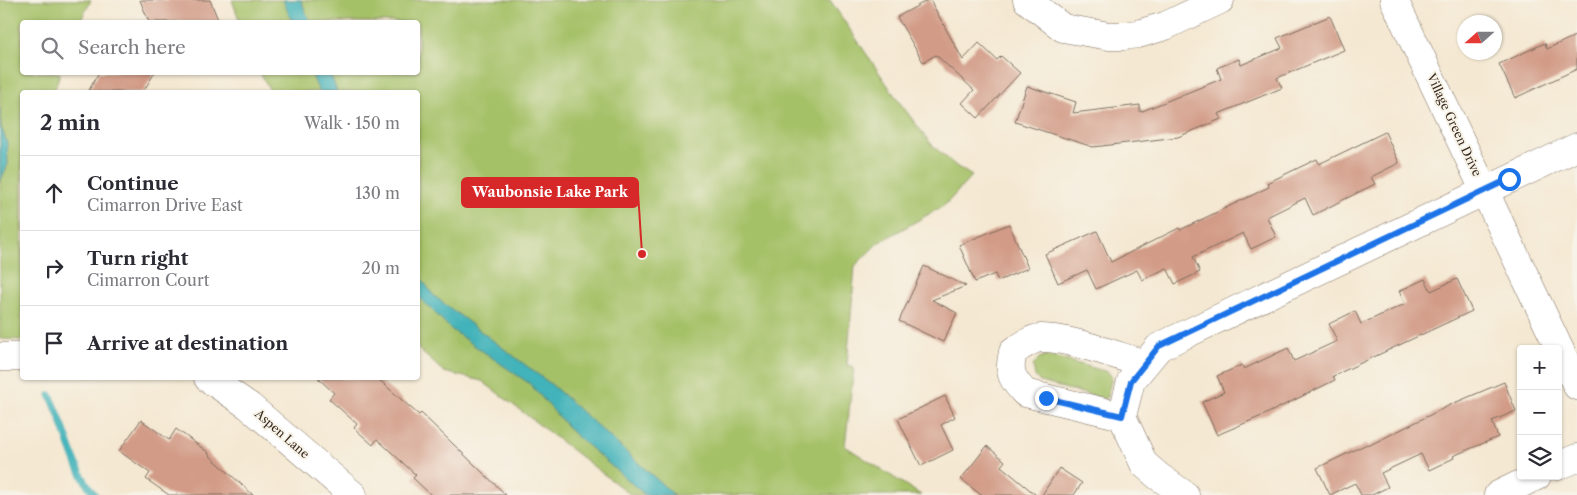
<!DOCTYPE html>
<meta charset="utf-8">
<style>
:root{--surface:#fff;--page:#f7f7f7;--text:#2b2b33;--muted:#7c7c81;--line:#e1e1e2}
body{margin:0;font-family:"Libre Caslon Text",serif;background:var(--page);color:var(--text)}
.controls{position:absolute;right:15px;bottom:15px;display:grid;overflow:hidden;border-radius:5px;box-shadow:0 1px 4px #0004}
.controls button{width:45px;height:45px;display:grid;place-items:center;padding:0;border:0;border-bottom:1px solid var(--line);background:var(--surface);color:var(--text);font:25px sans-serif}
.compass{position:absolute;left:1457px;top:15px;width:45px;height:45px;border-radius:50%;background:var(--surface);box-shadow:0 1px 4px #0004;rotate:249deg}
.stop{position:absolute;width:15px;height:15px;margin:-11px;border:4px solid #1a73e8;border-radius:50%;background:#fff}
.stop.end{background:#1a73e8;border-color:#fff;box-shadow:0 1px 5px #0008}
.list{margin:0;padding:0;list-style:none}
h2{display:flex;justify-content:space-between;align-items:center;height:65px;margin:0;padding:0 20px;font-size:21px}
h2 small{font-size:16px;font-weight:400;color:var(--muted)}
.list li{display:grid;grid-template-columns:32px 1fr auto;gap:15px;align-items:center;box-sizing:border-box;height:75px;padding:0 20px;border-top:1px solid var(--line)}
.list b{display:block;font-size:19px;white-space:nowrap}
.list p{margin:0;font-size:16px;white-space:nowrap;color:var(--muted)}
.list em{font-size:16px;font-style:normal;color:var(--muted)}
.icon{flex:none;width:28px;height:28px;fill:none;stroke:currentColor;stroke-width:2;stroke-linecap:round;stroke-linejoin:round}
.map{position:relative;flex:none;width:1577px;height:495px;overflow:hidden}
.search{position:absolute;background:var(--surface);box-shadow:0 1px 4px #0004;left:20px;top:20px;width:400px;height:55px;display:flex;align-items:center;gap:12px;box-sizing:border-box;padding:0 18px;border-radius:5px;color:var(--muted);font-size:19px}
.panel{position:absolute;background:var(--surface);box-shadow:0 1px 4px #0004;left:20px;top:90px;width:400px;height:290px;border-radius:5px}
.map>svg:first-child{display:block}
</style>
<div class="map">
<svg width="1577" height="495" viewBox="0 0 1577 495">
<rect width="100%" height="100%" fill="#f7f3e8"/>
<filter id="ink" filterUnits="userSpaceOnUse"><feTurbulence type="fractalNoise" baseFrequency=".02" numOctaves="2"/><feDisplacementMap in="SourceGraphic" scale="10" xChannelSelector="R" yChannelSelector="G"/><feConvolveMatrix kernelMatrix="1 2 1 2 8 2 1 2 1" color-interpolation-filters="sRGB"/></filter>
<filter id="wash" filterUnits="userSpaceOnUse"><feTurbulence type="fractalNoise" baseFrequency=".0096" numOctaves="4" result="noise"/><feDisplacementMap in="SourceGraphic" scale="20" xChannelSelector="R" yChannelSelector="G"/><feGaussianBlur stdDeviation="1.12" result="paint"/><feColorMatrix in="noise" values="0 0 0 0 0 0 0 0 0 0 0 0 0 0 0 0 0 1.4 0 .05"/><feComposite in="paint" operator="in"/></filter>
<g filter="url(#wash)">
<rect width="100%" height="100%" fill="#f4e8d2"/>
<path fill="#a5c168" stroke="#707643" d="M0,0H91L80,22H22V72L60,73L54,92H22V340L0,339Z
M232,0H830L897,99L932,145L956,166L972,176L945,205L878,243L855,266L847,365L854,367L845,446L921,495H631L482,381L444,372L418,349V92H271L260,73L418,72V22H240Z
M1047,355L1108,372L1112,377L1107,397L1105,399L1040,382L1035,376L1033,366L1039,358Z"/>
<path fill="#43b3ba" stroke="#3f6e6c" d="M283,0H301L310,22H292Z
M311,73H330L337,92H319Z
M0,108L1,127L7,143L8,164L0,182Z
M418,274L434,296L552,385L674,495H645L573,433L530,384L452,330L418,296Z"/>
<g fill="none" stroke-linecap="round" stroke-linejoin="round">
<path stroke="#43b3ba" stroke-width="7" d="M50,395C67,428 71,466 95,495"/>
</g>
<g id="blocks">
<path fill="#d29b87" d="M140,0H210L219,22H149Z
M928,0H930L963,60L979,43L997,60L1001,56L1020,73L978,118L962,103L974,90L936,55L923,62L897,17Z
M1330,16L1344,50L1277,78L1282,88L1218,114L1221,119L1178,137L1093,147L1015,122L1027,86L1076,102L1073,113L1140,105V112L1221,79L1217,68L1239,59L1241,65L1282,48L1277,38Z
M1577,35V69L1515,98L1499,64L1545,43L1547,49Z
M99,72H155L143,92H88Z
M1385,132L1399,163L1371,177L1375,184L1313,215L1305,198L1267,217L1276,237L1251,249L1243,233L1193,257L1200,272L1175,284L1167,268L1142,280L1137,270L1096,289L1087,270L1058,283L1045,254L1097,231L1111,262L1179,228L1180,230L1269,187L1267,183L1317,159L1319,164Z
M1009,224L1028,268L998,281L995,274L975,282L959,245Z
M924,266L966,286L932,300L957,313L943,342L899,321Z
M1425,279L1431,291L1457,279L1472,311L1333,376L1335,380L1264,415L1217,435L1202,402L1224,392L1217,376L1242,365L1244,369L1288,348L1294,361L1337,341L1329,324L1355,311L1361,324L1405,304L1399,291Z
M318,378H377L419,415L421,413L506,495H431L413,478L416,475L377,439L373,445L354,428L357,424L329,399L334,393Z
M1504,382L1516,411L1492,421L1498,437L1453,456L1454,458L1429,470L1421,454L1381,473L1388,487L1372,495H1361L1355,483L1330,495L1317,468L1367,444L1368,446L1452,404Z
M945,396L955,417L941,425L953,450L921,466L898,419Z
M141,420L169,440L176,429L209,453L208,454L253,495H169L146,479L150,473L119,451Z
M987,446L1005,461L1001,466L1036,495H981L961,479Z
M1059,468L1082,483L1074,495H1042Z"/>
</g>
</g>
<g filter="url(#ink)">
<use href="#blocks" fill-opacity="0" stroke="#7c6c5d" stroke-width="1"/>
<g fill="none" stroke-linecap="round" stroke-linejoin="round">
<defs>
<path id="street" d="M1027,0L1063,28L1109,36H1123L1138,34L1165,26L1220,0
M1394,0L1577,386
M0,357H22
M208,378L249,406L353,495
M1122,416L1131,381L1159,347L1577,147
M1122,416L1025,393C1011,378 1008,372 1013,352C1021,347 1030,339 1040,338C1068,337 1117,356 1145,364
M1122,416L1144,464L1158,476L1185,495
M1558,466L1577,458
M1498,495L1537,476"/>
</defs>
<use href="#street" stroke="#7c6c5d" stroke-width="29"/>
<use href="#street" stroke="#fff" stroke-width="28"/>
</g>
</g>
<g fill="none" stroke-linecap="round" stroke-linejoin="round" filter="url(#ink)">
<path stroke="#1a73e8" stroke-width="6" d="M1046,398L1122,416L1131,381L1159,346L1509,179"/>
</g>
<g text-anchor="middle" stroke-width="4" stroke-linejoin="round" paint-order="stroke">
<g font-size="12" fill="#3b2a1e" stroke="#f7f3e8">
<text transform="translate(1454 125) rotate(65)" y="4">Village Green Drive</text>
<text transform="translate(282 434) rotate(41)" y="4">Aspen Lane</text>
</g>
</g>
<path fill="none" stroke="#d62828" stroke-width="2" d="M642 254L638 192"/>
<circle fill="#d62828" stroke="#f7f3e8" stroke-width="2" cx="642" cy="254" r="5"/>
<rect fill="#d62828" stroke="#d62828" stroke-width="2" x="462" y="178" width="176" height="29" rx="5"/>
<g font-size="14" text-anchor="middle" font-weight="bold" fill="#fff">
<text x="550" y="197">Waubonsie Lake Park</text>
</g>
</svg>
<div class="controls">
<button>+</button>
<button>−</button>
<button><svg class="icon" aria-label="layers" viewBox="0 0 24 24"><path d="M12 4l9 5-9 5-9-5zM3 14l9 5 9-5"/></svg></button>
</div>
<svg class="compass" viewBox="-18 -18 36 36"><path d="M0-13l5 13h-10z" fill="#e53935"/><path d="M0 13l5-13h-10z" fill="#7c7c81"/></svg>
<div class="stop" style="left:1509px;top:179px"></div>
<div class="stop end" style="left:1046px;top:398px"></div>
<div class="search"><svg class="icon" aria-label="search" viewBox="0 0 24 24"><circle cx="10" cy="10" r="6"/><path d="M15 15l6 6"/></svg>Search here</div>
<section class="panel">
<h2>2 min<small>Walk · 150 m</small></h2>
<ul class="list">
<li><svg class="icon" aria-label="ahead" viewBox="0 0 24 24"><path d="M12 20V5M6 11l6-6 6 6"/></svg><div><b>Continue</b><p>Cimarron Drive East</p></div><em>130 m</em></li>
<li><svg class="icon" aria-label="right" viewBox="0 0 24 24"><path d="M7 20v-9h11M14 6l5 5-5 5"/></svg><div><b>Turn right</b><p>Cimarron Court</p></div><em>20 m</em></li>
<li><svg class="icon" aria-label="arrive" viewBox="0 0 24 24"><path d="M6 21V4h12l-3 4 3 4H6"/></svg><div><b>Arrive at destination</b></div></li>
</ul>
</section>
</div>
